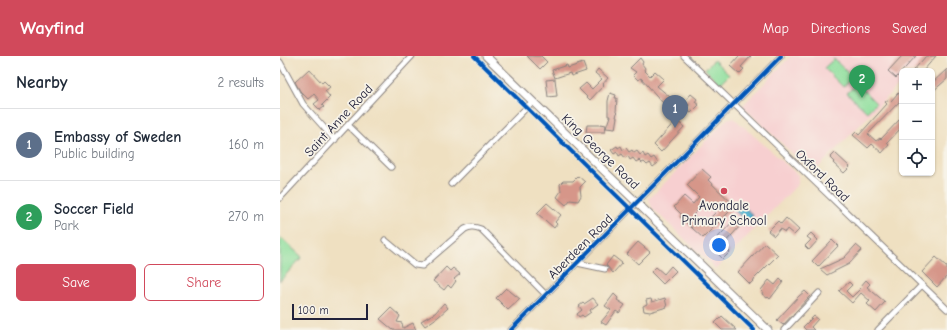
<!DOCTYPE html>
<meta charset="utf-8">
<style>
:root{--surface:#fff;--page:#f2f2f3;--text:#1f2937;--muted:#747a83;--line:#e0e1e3;--accent:#d1495b}
body{margin:0;font-family:"Comic Neue",sans-serif;background:var(--page);color:var(--text)}
.controls{position:absolute;right:12px;top:12px;display:grid;overflow:hidden;border-radius:6px;box-shadow:0 1px 3px #0004}
.controls button{width:36px;height:36px;display:grid;place-items:center;padding:0;border:0;border-bottom:1px solid var(--line);background:var(--surface);color:var(--text);font:20px sans-serif}
.scale{position:absolute;left:12px;bottom:10px;width:76px;box-sizing:border-box;padding-left:4px;border:2px solid #22223b;border-top:0;font-size:11px;line-height:14px;white-space:nowrap;color:#22223b;-webkit-text-stroke:3px #f7f3e8;paint-order:stroke}
.you{position:absolute;left:439px;top:189px;width:14px;height:14px;margin:-10px;border:3px solid #fff;border-radius:50%;background:#1a73e8;box-shadow:0 0 0 6px #1a73e833}
.badge{display:grid;place-items:center;width:26px;height:26px;border-radius:50%;background:var(--accent);color:#fff;font-size:13px;font-weight:700}
.pin{position:absolute;translate:-50% -33px;filter:drop-shadow(0 1px 2px #0008)}
.pin::after{content:'';position:absolute;top:21px;width:14px;height:12px;background:inherit;clip-path:polygon(0 0,100% 0,50% 100%)}
.list{margin:0;padding:0;list-style:none}
h2{display:flex;justify-content:space-between;align-items:center;height:52px;margin:0;padding:0 16px;font-size:17px}
h2 small{font-size:13px;font-weight:400;color:var(--muted)}
.list li{display:grid;grid-template-columns:26px 1fr auto;gap:12px;align-items:center;box-sizing:border-box;height:72px;padding:0 16px;border-top:1px solid var(--line)}
.list b{display:block;font-size:15px;white-space:nowrap}
.list p{margin:0;font-size:13px;white-space:nowrap;color:var(--muted)}
.list em{font-size:13px;font-style:normal;color:var(--muted)}
.actions{display:flex;gap:8px;padding:12px 16px}
.actions a{flex:1;padding:9px 0;border:1px solid var(--accent);border-radius:6px;text-align:center;font-size:14px;color:var(--accent)}
.actions .main{background:var(--accent);color:#fff}
.icon{flex:none;width:22px;height:22px;fill:none;stroke:currentColor;stroke-width:2;stroke-linecap:round;stroke-linejoin:round}
.map{position:relative;flex:none;width:667px;height:274px;overflow:hidden}
header{display:flex;align-items:center;gap:24px;box-sizing:border-box;height:56px;padding:0 20px;background:var(--accent);color:#fff}
header strong{font-size:19px}
nav{display:flex;gap:22px;margin-inline-start:auto;font-size:14px}
main{display:flex}
aside{flex:1;background:var(--surface)}
.map>svg:first-child{display:block}
</style>
<header>
<strong>Wayfind</strong>
<nav><a>Map</a><a>Directions</a><a>Saved</a></nav>
</header>
<main>
<aside>
<h2>Nearby<small>2 results</small></h2>
<ul class="list">
<li><span class="badge" style="background:#5c6f8a">1</span><div><b>Embassy of Sweden</b><p>Public building</p></div><em>160 m</em></li>
<li><span class="badge" style="background:#2e9e5b">2</span><div><b>Soccer Field</b><p>Park</p></div><em>270 m</em></li>
</ul>
<div class="actions"><a class="main">Save</a><a>Share</a></div>
</aside>
<div class="map">
<svg width="667" height="274" viewBox="0 0 667 274">
<rect width="100%" height="100%" fill="#f7f3e8"/>
<filter id="ink" filterUnits="userSpaceOnUse"><feTurbulence type="fractalNoise" baseFrequency=".025" numOctaves="2"/><feDisplacementMap in="SourceGraphic" scale="8" xChannelSelector="R" yChannelSelector="G"/><feConvolveMatrix kernelMatrix="1 2 1 2 8 2 1 2 1" color-interpolation-filters="sRGB"/></filter>
<filter id="wash" filterUnits="userSpaceOnUse"><feTurbulence type="fractalNoise" baseFrequency=".012" numOctaves="4" result="noise"/><feDisplacementMap in="SourceGraphic" scale="16" xChannelSelector="R" yChannelSelector="G"/><feGaussianBlur stdDeviation="0.9" result="paint"/><feColorMatrix in="noise" values="0 0 0 0 0 0 0 0 0 0 0 0 0 0 0 0 0 1.4 0 .05"/><feComposite in="paint" operator="in"/></filter>
<g filter="url(#wash)">
<rect width="100%" height="100%" fill="#efe0c1"/>
<path fill="#f7cfd0" d="M511,0H648L633,15H622V26L533,117L462,50Z
M448,62H454L518,119V128L436,213L372,152L369,143Z"/>
<path fill="#90df9e" stroke="#59806c" d="M554,3L573,22L563,31L544,12Z
M434,4L449,19L440,28L425,13Z
M577,28L596,47L587,56L567,37Z
M0,181L22,201L0,225Z"/>
<path fill="#50b0cf" stroke="#396985" d="M461,147L473,160L467,166L454,154Z"/>
<g id="blocks">
<path fill="#d69689" fill-rule="evenodd" d="M247,0H261L267,6L260,13Z
M459,0H471L461,11L464,13L459,18L450,10Z
M622,0H636L616,22L608,15Z
M646,0H656L643,15H633Z
M360,2L363,6L362,8L365,12L364,14L370,20L375,15L384,23L377,30L390,41L383,47L361,22L358,24L353,19L356,16L350,12Z
M303,7L306,15L291,20L290,17L275,22L272,14L287,9L288,12Z
M29,13L42,27L44,25L50,31L45,35L50,41L42,49L44,51L40,54L34,48L39,44L34,38L28,43L20,35L15,26Z
M318,13L328,22L323,28L324,29L310,44L299,33L306,27L312,33L322,23L315,17Z
M667,13V23L652,36V27Z
M275,23L277,40L268,41L266,24Z
M330,37L336,39L335,42H337L336,56L337,57L336,61H337L335,73L326,72L330,60H328V45Z
M618,37L622,40V43L588,78L596,85L600,82L601,83L622,61V71L607,87L609,89L602,97L592,88L588,92L573,79L576,76L579,79L607,48L605,46L609,43L611,45Z
M411,38L417,43L415,46L419,49L411,57L406,53L409,49L405,45Z
M396,64L404,71L381,96L374,89Z
M321,68L326,69L325,76H306L307,69H321Z
M337,90L338,92L341,90L343,94L346,92L349,96L352,94L354,97L357,95L360,99L363,97L365,101L368,99L371,103L374,101L378,107L373,111L370,107L367,109L364,106L362,107L359,104L356,106L353,102L350,104L348,100L345,102L342,98L339,100L337,96L334,98L331,94Z
M555,97L570,111L564,117L553,107L554,106L550,102Z
M422,113L431,121L428,124L455,150L423,182L400,161L402,159L394,151L404,140L413,148L419,141L407,129ZM427,147L436,156L424,168L413,159L422,150L423,151Z
M298,120L305,126L300,131L301,140L298,145L290,144L286,149L277,141L281,135L280,128L283,125H293Z
M267,147L281,159L275,166L277,168L274,172L257,157Z
M506,162L519,174L514,179L507,173L505,176L500,173L494,180L488,175L498,165L501,168Z
M454,164L460,170L443,189L450,196L443,203L430,190Z
M531,177L538,184L529,194L525,190L531,184L527,181Z
M552,184L558,190L538,211L532,205Z
M358,186L370,196L358,208L347,198Z
M485,187L498,199L474,223V224L470,228L458,216Z
M576,189L582,194L569,208L547,219L540,213L564,202Z
M333,200L342,207L333,217L326,209Z
M656,201L667,211V220L657,231L642,216Z
M391,210L396,215L383,228L371,216L376,211L384,218Z
M166,211L170,215L173,212L180,218L174,223L176,225L171,232L168,229L164,234L153,225Z
M500,223L503,226L490,243L488,241L487,242L482,238L483,236L481,234L489,224L495,229Z
M586,224L590,228L587,231L605,246L596,256L587,248L590,245L581,237L572,247L559,235L569,226L572,229L566,235L572,241L581,232L580,231Z
M226,232L240,243L228,254L216,242Z
M525,235L530,240L503,269L497,264L519,240Z
M334,238L338,242L337,244L345,249L339,257L336,255L326,269L321,266L331,254L325,250Z
M313,242L318,248L310,254L311,256L304,261L302,259L299,261L297,258L302,254L299,250L303,247L304,248Z
M385,242L387,251L370,256L364,255L363,250L367,248L366,244L371,243L372,246Z
M164,247L168,252L158,261L145,270L141,265L155,257Z
M111,252L120,260L117,266L122,267L123,272L133,267L136,274H113L100,263Z
M442,260L457,274H442L435,267Z
M534,260L538,263L531,271L534,274H526L523,271Z"/>
</g>
</g>
<g filter="url(#ink)">
<use href="#blocks" fill-opacity="0" stroke="#88817e" stroke-width="1"/>
<g fill="none" stroke-linecap="round" stroke-linejoin="round">
<defs>
<path id="street" d="M404,0L667,253
M0,6L23,48L55,84
M68,69L111,111
M171,128L252,46
M0,142L132,0
M105,184L135,209L142,210L185,173C191,170 195,171 201,173L265,238
M297,207L325,213
M231,274L501,0
M504,274L539,237
M598,274L642,229"/>
<path id="secondary" d="M206,0L488,274"/>
</defs>
<use href="#street" stroke="#88817e" stroke-width="7"/>
<use href="#secondary" stroke="#88817e" stroke-width="9"/>
<use href="#street" stroke="#fff" stroke-width="5"/>
<use href="#secondary" stroke="#fff" stroke-width="7"/>
<defs>
<path id="cycleway" d="M194,0L474,274
M231,274L501,0"/>
</defs>
<use href="#cycleway" stroke="#f7f3e8" stroke-width="6"/>
<use href="#cycleway" stroke="#0057b8" stroke-width="4"/>
</g>
</g>
<circle fill="#d1495b" stroke="#f7f3e8" stroke-width="1.5" cx="444" cy="135" r="4"/>
<g text-anchor="middle" stroke-width="3.5" stroke-linejoin="round" paint-order="stroke">
<g font-size="13" fill="#22223b" stroke="#f7f3e8">
<text transform="translate(58 64) rotate(-47)" y="5">Saint Anne Road</text>
<text transform="translate(321 95) rotate(44)" y="5">King George Road</text>
<text transform="translate(543 119) rotate(44)" y="5">Oxford Road</text>
<text transform="translate(300 190) rotate(-45)" y="5">Aberdeen Road</text>
</g>
<g font-size="13" fill="#22223b" stroke="#f7f3e8">
<text x="444" y="154">Avondale<tspan x="444" dy="15">Primary School</tspan></text>
</g>
</g>
</svg>
<div class="controls">
<button>+</button>
<button>−</button>
<button><svg class="icon" aria-label="locate" viewBox="0 0 24 24"><circle cx="12" cy="12" r="6"/><path d="M12 2v4M12 18v4M2 12h4M18 12h4"/></svg></button>
</div>
<div class="scale">100 m</div>
<div class="you"></div>
<div class="pin badge" style="left:395px;top:72px;background:#5c6f8a">1</div>
<div class="pin badge" style="left:582px;top:42px;background:#2e9e5b">2</div>
</div>
</main>
